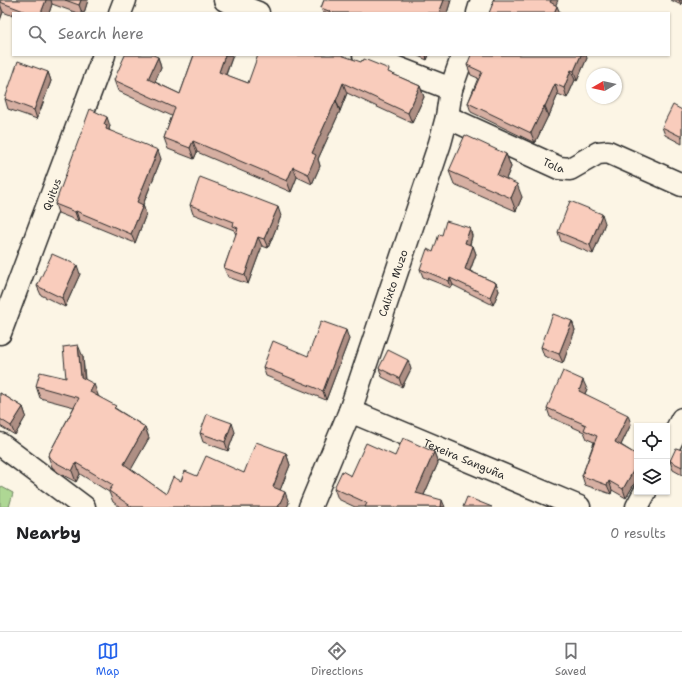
<!DOCTYPE html>
<meta charset="utf-8">
<style>
:root{--surface:#fff;--page:#f6f6f6;--text:#202124;--muted:#757577;--line:#e0e0e0;--accent:#2563eb}
body{margin:0;font-family:"Shantell Sans",sans-serif;background:var(--page);color:var(--text)}
.controls{position:absolute;right:12px;bottom:12px;display:grid;overflow:hidden;border-radius:0px;box-shadow:0 1px 3px #0004}
.controls button{width:36px;height:36px;display:grid;place-items:center;padding:0;border:0;border-bottom:1px solid var(--line);background:var(--surface);color:var(--text);font:20px sans-serif}
.compass{position:absolute;left:586px;top:68px;width:36px;height:36px;border-radius:50%;background:var(--surface);box-shadow:0 1px 3px #0004;rotate:261deg}
.list{margin:0;padding:0;list-style:none}
h2{display:flex;justify-content:space-between;align-items:center;height:52px;margin:0;padding:0 16px;font-size:17px}
h2 small{font-size:13px;font-weight:400;color:var(--muted)}
.icon{flex:none;width:22px;height:22px;fill:none;stroke:currentColor;stroke-width:2;stroke-linecap:round;stroke-linejoin:round}
.map{position:relative;flex:none;width:682px;height:507px;overflow:hidden}
.search{position:absolute;background:var(--surface);box-shadow:0 1px 3px #0004;left:12px;right:12px;top:12px;height:44px;display:flex;align-items:center;gap:10px;box-sizing:border-box;padding:0 14px;border-radius:0px;color:var(--muted);font-size:15px}
.sheet{height:124px;background:var(--surface)}
nav{display:flex;justify-content:space-around;align-items:center;box-sizing:border-box;height:56px;border-top:1px solid var(--line);background:var(--surface);font-size:11px;color:var(--muted)}
nav a{display:grid;justify-items:center;gap:2px}
nav .on{color:var(--accent)}
.map>svg:first-child{display:block}
</style>
<div class="map">
<svg width="682" height="507" viewBox="0 0 682 507">
<rect width="100%" height="100%" fill="#fcf5e5"/>
<filter id="ink" filterUnits="userSpaceOnUse"><feTurbulence type="fractalNoise" baseFrequency=".025" numOctaves="2"/><feDisplacementMap in="SourceGraphic" scale="8" xChannelSelector="R" yChannelSelector="G"/><feConvolveMatrix kernelMatrix="1 2 1 2 8 2 1 2 1" color-interpolation-filters="sRGB"/></filter>
<g filter="url(#ink)">
<path fill="#aed794" stroke="#6c8160" d="M0,486L13,493L9,507H0Z"/>
<g fill="none" stroke-linecap="round" stroke-linejoin="round">
<defs>
<g id="minor">
<path d="M225,0L258,13"/>
<path d="M120,13L125,0"/>
<path d="M364,55L451,89"/>
<path id="s1" d="M447,117L559,168L570,169L598,153L608,152L682,185"/>
<path id="s2" d="M0,333L104,55"/>
<path id="s3" d="M350,411L579,507"/>
<path d="M0,444L84,507"/>
<path d="M667,449L682,419"/>
<path d="M637,507L645,492"/>
</g>
<g id="tertiary">
<path d="M478,13L482,0"/>
<path id="s4" d="M310,507L350,411L440,143L447,117L451,89L463,55"/>
</g>
</defs>
<use href="#minor" stroke="#2b2b2b" stroke-width="25"/>
<use href="#tertiary" stroke="#2b2b2b" stroke-width="25"/>
<use href="#minor" stroke="#fcf5e5" stroke-width="22"/>
<use href="#tertiary" stroke="#fcf5e5" stroke-width="22"/>
</g>
<path fill="#d6afa2" stroke="#2b2b2b" d="M0,0H88L84,13H77L52,4L49,13H13V16L3,12L0,20Z
M324,0H451L447,13H323L321,8Z
M671,0H682L681,5Z
M194,55H233L226,75L248,83L390,73L420,86L424,97L412,123L347,93L340,111L318,159L320,166L312,184L297,177L291,192L197,152L194,159L168,149L164,138L172,116L118,91L114,80L158,57L161,68L155,82L180,94Z
M416,55H429L427,60Z
M587,58L577,81L575,80L567,98L558,94L549,116H548L535,143L471,112L468,103L478,78L471,75L467,65Z
M48,72L51,81L37,119L8,109L5,99Z
M682,110V144L665,135L662,127Z
M110,126L109,129L110,131L161,159L143,205L146,214L135,243L79,220L78,221L58,213L55,204Z
M506,154L511,167L506,179L522,197L516,211L454,184L449,171Z
M190,205L281,216L268,248L262,246L248,284L228,277L224,268L236,235L234,230L193,214Z
M605,223L593,254L561,241L558,232Z
M470,228L472,236L470,245L473,246L476,254L470,271L496,283L499,291L493,305L453,285L451,288L423,277L420,269L433,252L442,235Z
M80,274L65,307L41,295L37,286Z
M572,321L575,330L563,363L544,356L541,347Z
M349,339L326,400L266,376L263,367L308,356Z
M83,357L85,379L98,395V396L118,410L145,427L149,438L131,469L166,494L181,481L197,476L244,473L286,453L290,465L280,490L289,503L287,507H120L113,502L109,492L80,474L76,482L59,473L52,467L48,456L74,407L40,398L36,386L66,378Z
M379,368L411,369L402,387L382,377Z
M587,389L585,394L631,424L621,445L637,455V479L626,498L612,490L611,494L585,485L582,476L594,442L587,439L584,432L550,417L547,408Z
M0,393L23,407L26,416L15,435L0,426Z
M235,432L228,451L203,442L200,433Z
M682,450V475L673,470L670,461Z
M434,452L438,463L424,495L445,507H355L338,499L334,488L351,476L395,456Z"/>
<path fill="#ae8f84" stroke="#2b2b2b" d="M46,0H51L52,4L49,13H41Z
M81,0H88L84,13H82L79,5Z
M444,0H451L447,13H439Z
M551,0H558L553,12L550,2Z
M679,0H682V2L681,5Z
M0,4L3,12L0,20Z
M557,6L560,13H554Z
M225,55H233L223,82L219,72Z
M426,55H429L427,60Z
M581,55H586L587,58L577,81L574,71Z
M158,57L161,68L152,89L148,79Z
M571,70L575,80L567,98L564,88Z
M48,72L51,81L37,119L34,110Z
M343,83L347,93L340,111L336,101Z
M555,84L558,94L549,116L545,106Z
M420,86L424,97L412,123L408,113Z
M336,100L340,111L318,159L320,166L312,184L308,174L312,153Z
M544,106L548,116L535,143L531,133Z
M107,117L110,126L109,129L111,134L106,129L104,124Z
M193,141L197,152L194,159L190,148Z
M158,150L161,159L140,212L137,202Z
M506,154L511,167L502,188L497,175Z
M293,167L297,177L291,192L287,181Z
M517,184L522,197L516,211L511,198Z
M143,205L146,214L135,243L131,234Z
M278,207L281,216L268,248L264,239Z
M76,211L79,220L78,221L75,212Z
M602,214L605,223L593,254L590,245Z
M470,228L472,236L468,251L465,243Z
M258,237L262,246L248,284L245,275Z
M473,246L476,254L468,276L465,269Z
M77,265L80,274L65,307L62,298Z
M450,278L453,285L451,288L449,281Z
M496,283L499,291L493,305L490,297Z
M572,321L575,330L563,363L559,354Z
M346,330L349,339L326,400L323,391Z
M78,345L83,357L85,388L81,377Z
M408,360L411,369L402,387L399,378Z
M583,380L587,389L582,400L579,391Z
M94,384L98,395L94,403L90,392Z
M23,407L26,416L15,435L11,426Z
M628,415L631,424L618,451L615,442Z
M232,423L235,432L228,451L225,442Z
M145,427L149,438L128,475L124,464Z
M434,452L438,463L420,504L416,493Z
M286,453L290,465L277,498L273,487Z
M76,463L80,474L76,482L72,471Z
M637,464V479L626,498L623,489Z
M609,481L612,490L611,494L607,485Z
M285,492L289,503L287,507H278Z
M442,500L445,507H441Z"/>
<path fill="#f9ccbc" stroke="#2b2b2b" d="M0,0H46L41,13H29L0,2Z
M65,0H81L79,5Z
M324,0H444L439,13H334L321,8Z
M493,0H551L550,2L557,6L554,13H489L493,3L492,2Z
M125,55H153L158,57L148,79L180,94L194,55H225L219,72L248,83L258,55H341L361,62L362,60L363,61L364,59L389,69L388,72L420,86L408,113L343,83L336,101V100L312,153L316,155L308,174L293,167L287,181L193,141L190,148L164,138L175,108L114,80Z
M471,55H581L574,71L571,70L564,88L555,84L545,106H544L531,133L468,103L482,72L467,65Z
M18,61L48,72L34,110L5,99Z
M673,105L682,110V137L662,127Z
M90,109L107,117L104,124L107,125L106,129L158,150L137,202L143,205L131,234L76,211L75,212L55,204Z
M465,135L506,154L497,175L517,184L511,198L449,171Z
M200,177L278,207L264,239L258,237L245,275L224,268L238,228L233,226L234,222L190,205Z
M570,201L602,214L590,245L558,232Z
M446,221L470,228L465,243L473,246L465,269L496,283L490,297L450,278L449,281L420,269L427,249L433,252L439,234L442,235Z
M52,254L77,265L62,298L37,286Z
M553,314L572,321L559,354L541,347Z
M321,321L346,330L323,391L263,367L273,341L308,356Z
M78,345L81,377L94,384L90,392L116,406L114,408L145,427L124,464L166,494L173,477L181,481L185,471L197,476L206,456L244,473L256,442L286,453L273,487L285,492L278,507H132L109,491L113,485L76,463L72,471L55,462L48,456L79,398L36,386L40,372L66,378L63,347Z
M388,350L408,360L399,378L379,368Z
M563,371L583,380L579,391L628,415L615,442L637,455V464L623,489L609,481L607,485L582,476L597,436L584,430L586,425L547,408Z
M0,393L23,407L11,426L0,419Z
M207,414L232,423L225,442L200,433Z
M403,438L434,452L416,493L442,500L441,507H365L367,503L334,488L342,471L351,476L366,443L395,456Z
M676,448L682,450V467L670,461Z
M467,497L492,507H463Z"/>
</g>
<g text-anchor="middle" stroke-width="3.5" stroke-linejoin="round" paint-order="stroke">
<g font-size="11" fill="#2b2b2b" stroke="#fcf5e5">
<text dy="4" stroke="none"><textPath href="#s1" startOffset="117">Tola</textPath></text>
<text dy="4" stroke="none"><textPath href="#s2" startOffset="148">Quitus</textPath></text>
<text dy="4" stroke="none"><textPath href="#s4" startOffset="239">Calixto Muzo</textPath></text>
<text dy="4" stroke="none"><textPath href="#s3" startOffset="124">Texeira Sanguña</textPath></text>
</g>
</g>
</svg>
<div class="controls">
<button><svg class="icon" aria-label="locate" viewBox="0 0 24 24"><circle cx="12" cy="12" r="6"/><path d="M12 2v4M12 18v4M2 12h4M18 12h4"/></svg></button>
<button><svg class="icon" aria-label="layers" viewBox="0 0 24 24"><path d="M12 4l9 5-9 5-9-5zM3 14l9 5 9-5"/></svg></button>
</div>
<svg class="compass" viewBox="-18 -18 36 36"><path d="M0-13l5 13h-10z" fill="#e53935"/><path d="M0 13l5-13h-10z" fill="#757577"/></svg>
<div class="search"><svg class="icon" aria-label="search" viewBox="0 0 24 24"><circle cx="10" cy="10" r="6"/><path d="M15 15l6 6"/></svg>Search here</div>
</div>
<section class="sheet">
<h2>Nearby<small>0 results</small></h2>
<ul class="list">
</ul>
</section>
<nav>
<a class="on"><svg class="icon" aria-label="map" viewBox="0 0 24 24"><path d="M3 6l6-2 6 2 6-2v14l-6 2-6-2-6 2zM9 4v14M15 6v14"/></svg>Map</a>
<a><svg class="icon" aria-label="directions" viewBox="0 0 24 24"><path d="M12 3l9 9-9 9-9-9zM9 14v-3h6M13 9l2 2-2 2"/></svg>Directions</a>
<a><svg class="icon" aria-label="saved" viewBox="0 0 24 24"><path d="M7 4h10v16l-5-4-5 4z"/></svg>Saved</a>
</nav>
